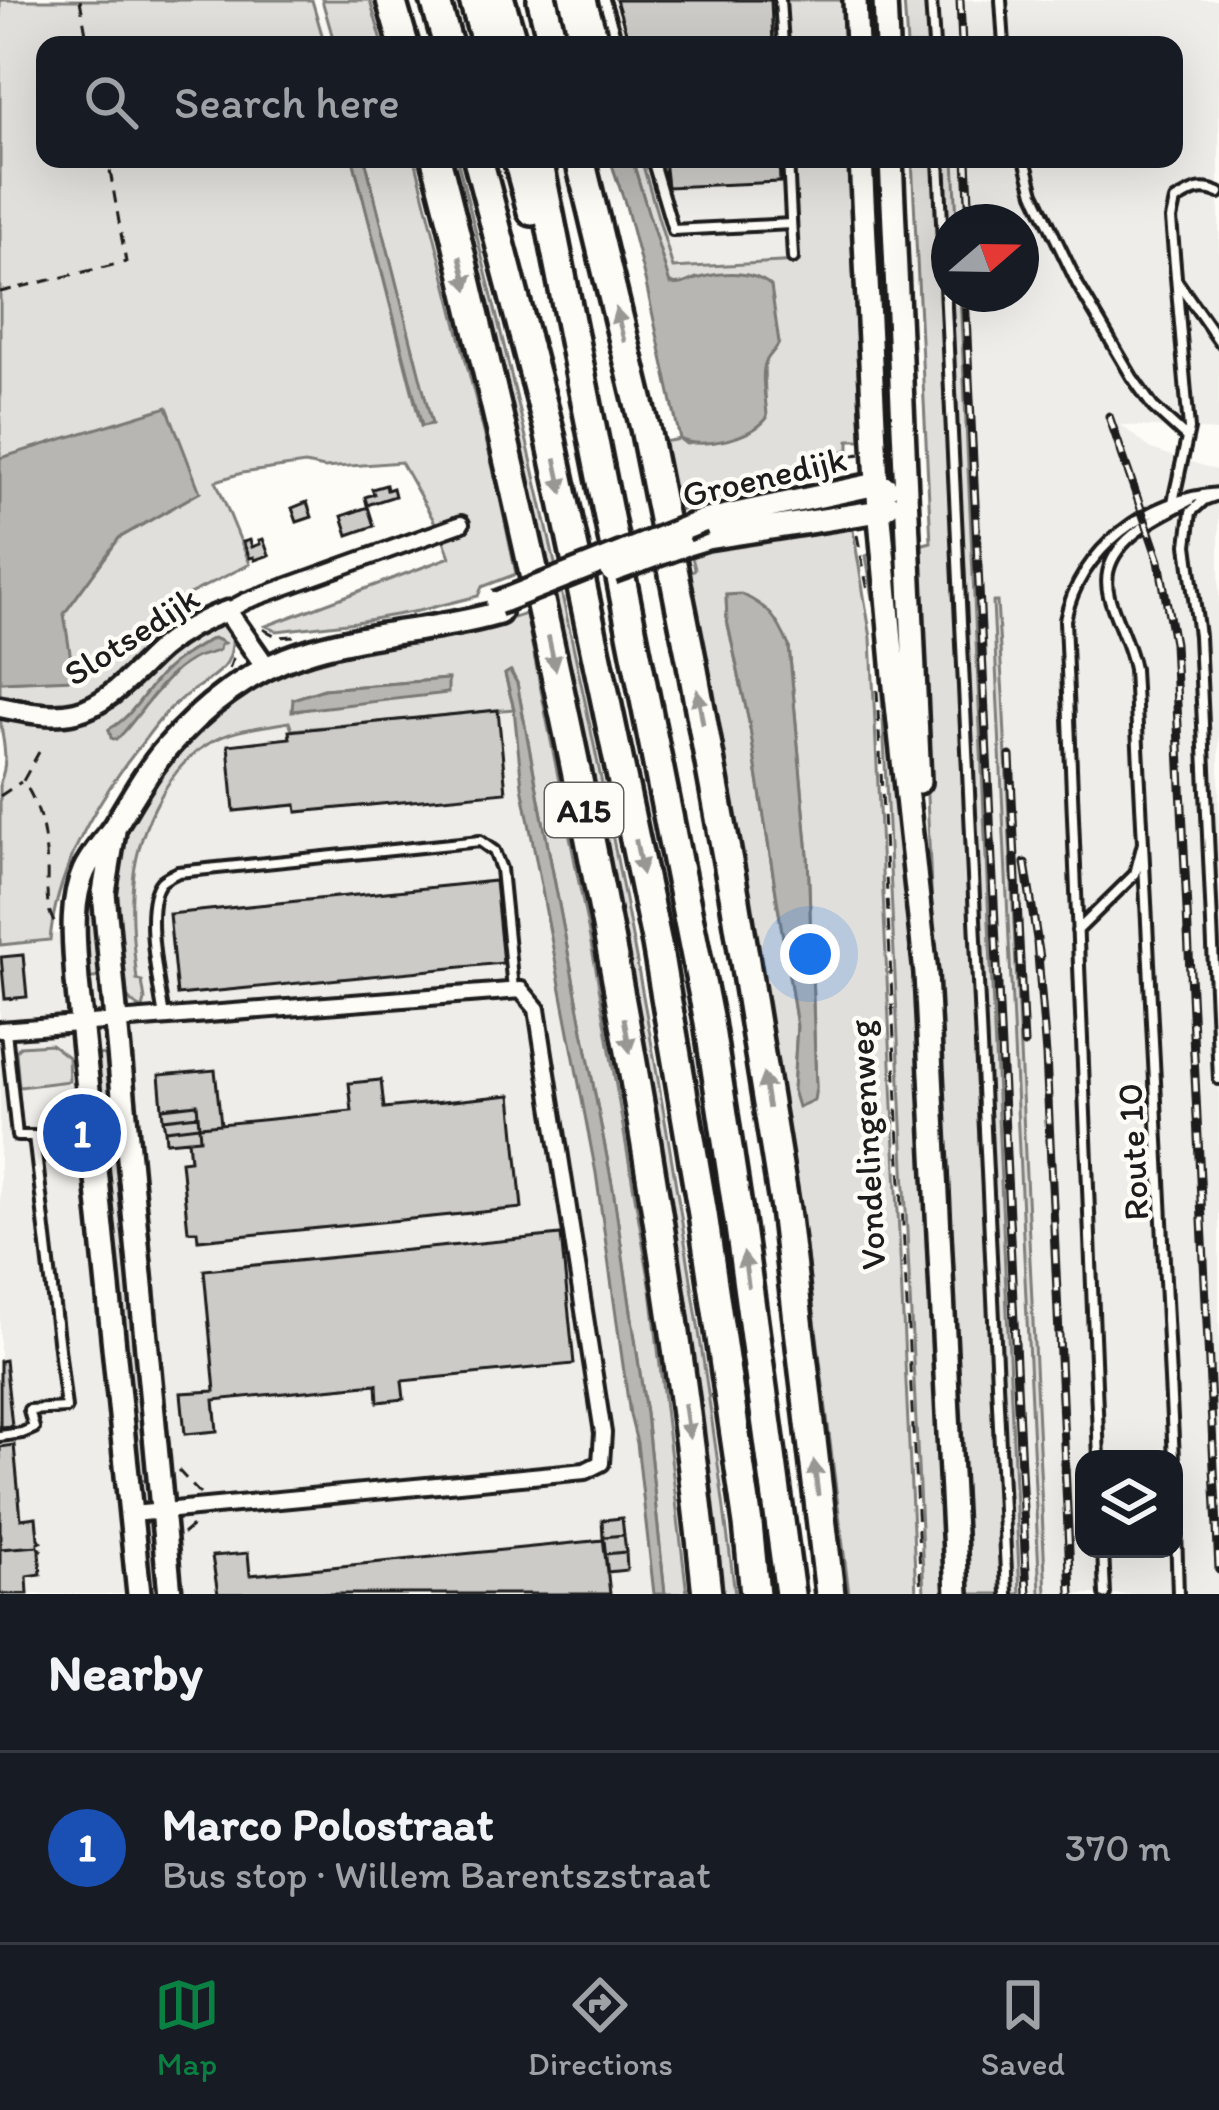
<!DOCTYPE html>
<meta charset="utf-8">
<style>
:root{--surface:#171b24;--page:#20242c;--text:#f1f3f6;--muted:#9ea1a6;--line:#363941;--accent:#0b8043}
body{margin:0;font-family:Itim,sans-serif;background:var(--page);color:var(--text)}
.controls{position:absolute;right:36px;bottom:36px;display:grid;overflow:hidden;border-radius:24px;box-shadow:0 12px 48px #0002}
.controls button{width:108px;height:108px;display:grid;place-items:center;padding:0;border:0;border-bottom:3px solid var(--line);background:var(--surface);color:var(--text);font:60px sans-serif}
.compass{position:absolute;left:931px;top:204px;width:108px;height:108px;border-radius:50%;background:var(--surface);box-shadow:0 12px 48px #0002;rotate:70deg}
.you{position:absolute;left:810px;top:954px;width:42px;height:42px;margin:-30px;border:9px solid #fff;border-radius:50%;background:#1a73e8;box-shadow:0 0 0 18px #1a73e833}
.badge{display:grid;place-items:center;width:78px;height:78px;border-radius:50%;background:var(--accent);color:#fff;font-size:39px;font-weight:700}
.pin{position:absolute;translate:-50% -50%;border:6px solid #fff;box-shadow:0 3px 12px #0006}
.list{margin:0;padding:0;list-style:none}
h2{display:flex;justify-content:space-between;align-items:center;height:156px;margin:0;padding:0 48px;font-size:51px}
h2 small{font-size:39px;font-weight:400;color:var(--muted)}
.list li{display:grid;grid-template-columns:78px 1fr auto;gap:36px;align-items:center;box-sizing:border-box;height:192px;padding:0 48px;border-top:3px solid var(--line)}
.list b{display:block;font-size:45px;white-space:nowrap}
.list p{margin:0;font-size:39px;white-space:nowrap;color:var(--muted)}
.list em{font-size:39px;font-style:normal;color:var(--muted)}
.icon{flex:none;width:66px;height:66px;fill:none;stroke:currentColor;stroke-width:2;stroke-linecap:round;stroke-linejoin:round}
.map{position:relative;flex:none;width:1219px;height:1594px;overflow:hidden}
.search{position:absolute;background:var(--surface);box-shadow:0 12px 48px #0002;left:36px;right:36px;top:36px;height:132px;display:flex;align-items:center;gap:30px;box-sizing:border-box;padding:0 42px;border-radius:24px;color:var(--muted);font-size:45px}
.sheet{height:348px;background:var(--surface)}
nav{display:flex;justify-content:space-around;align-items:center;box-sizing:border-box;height:168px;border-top:3px solid var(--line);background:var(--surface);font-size:33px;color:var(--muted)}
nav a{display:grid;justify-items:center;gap:6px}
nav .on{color:var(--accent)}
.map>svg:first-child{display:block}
</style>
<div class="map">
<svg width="1219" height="1594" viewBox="0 0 1219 1594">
<rect width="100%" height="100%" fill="#fdfcf7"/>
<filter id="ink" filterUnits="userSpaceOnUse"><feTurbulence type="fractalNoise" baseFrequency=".00833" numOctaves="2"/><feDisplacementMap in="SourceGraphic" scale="24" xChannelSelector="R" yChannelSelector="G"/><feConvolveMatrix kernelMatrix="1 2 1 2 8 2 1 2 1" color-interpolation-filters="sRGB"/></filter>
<g filter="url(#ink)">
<path fill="#eeede9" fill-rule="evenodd" d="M937,0H1219V431L1121,425L1151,449L1219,471V1594H1012L951,294H1021V222H949L945,159H1174V45H939ZM1084,1459H1174V1549H1084Z
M641,159H794L800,261L673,268Z
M515,692L597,1143L659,1594H0V944L126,921L129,861L169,771L207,742L229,731Z"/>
<path fill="#e0dfdb" stroke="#7e7e7c" stroke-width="3" fill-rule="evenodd" d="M0,0H312L325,45H45V159H353L421,426L431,423L365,159H415L497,484L516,574L482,587L478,596L418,611L356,622L277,631L266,626L450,557L442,535L401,462L324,468L305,464L242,473L216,481L250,564L155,611L166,633C147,646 134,664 117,679C79,715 46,703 0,695V682L73,678L63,614L119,538L200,492L0,458Z
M322,0H370L383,45H335Z
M786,0H847L849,45H788Z
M904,0H928L930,45H907Z
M447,159H457C580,631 675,1110 735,1594H721L686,1328Z
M632,159H641L673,268L799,261L794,159H848L861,440H849V449C830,457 817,475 796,483L699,502L677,511L663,442L680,439L686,444C714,440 748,441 766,418L764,367L767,358L696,278L679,286L668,282Z
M870,159H881L892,392H881Z
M912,159H935L1004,1594H962L916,546L931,542Z
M943,159H954L957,222H949V294H960L1020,1594H1010Z
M839,528L853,530L871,638L916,1594H849L805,1240L772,1034L689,573L695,569L691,553L748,541ZM726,595L789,646L808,855L816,1088L793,1090L797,1026L749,722L727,620Z
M877,551L918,962L948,1594H924L879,634L866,556Z
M993,602H997L1003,695L1046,1594H1040Z
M526,614L596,969L651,1290L687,1594H665L646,1414L613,1189L526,731L517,683L511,671L505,675L514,709L292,730L289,722C263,727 231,729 208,744C183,759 168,781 155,807C125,866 130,916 137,980L142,981L145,1000L143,1009C112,997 118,956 116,928C113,898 111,866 121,837C143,773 236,678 301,661C334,652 367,648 401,645C443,640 485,627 526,614ZM447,679L298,711L293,699L324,689Z
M217,626L232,628C233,640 233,653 226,664C213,680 190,690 175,704C161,716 150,733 139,747C95,803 57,868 50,940L0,945V782C11,758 0,735 0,711L61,719L181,644ZM213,638L220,641L177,669L115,739L109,730C133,716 145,690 164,672C178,658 195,648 213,638Z
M87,894H96L105,977L82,979L80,956Z
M51,1044L68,1057L69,1081L19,1087L16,1052L20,1046Z
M113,1053L155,1479L133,1482L90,1056Z"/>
<path fill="#b7b6b2" stroke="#797876" stroke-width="3" d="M353,159H365L432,424L422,426Z
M610,159H632L670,284C683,286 687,281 700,278C723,272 753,270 771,286L779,343C775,352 765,357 764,368C761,384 767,402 767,418C751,438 702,450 680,439L646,284L626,206Z
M167,407L200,492L119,538L64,614L74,679L0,682V458Z
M741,594C769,607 777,618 789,646L808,855L816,1088L814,1100L798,1107L793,1090L797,1026L749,722L727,620L726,595Z
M213,638L224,643L220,645L219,650C209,655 201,654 191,660C164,675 145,708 124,732L116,740L111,738L109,729C133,717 145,690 164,672C179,657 196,648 213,638Z
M510,671L517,683L526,731L613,1189L646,1414L665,1594H654L637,1443L630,1415L596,1173L522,786L514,709L505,674Z
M448,679V693L292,711L293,699L324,689Z"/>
<path fill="#cccbc8" stroke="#1c1c1c" stroke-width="3" d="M616,0H771L773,45H630Z
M664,159H779L780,182L667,187Z
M386,485L387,490L393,488L395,496L367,505L365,497L374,494L372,489Z
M307,502L312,517L297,522L292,508Z
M368,507L374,526L348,535L342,516Z
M263,539L269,555L255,560L254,557L250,558L243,542L250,540L252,547L260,544L259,540Z
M498,710L506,792L297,812L296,805L234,811L228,745L290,738L289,731Z
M495,881L503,963L177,995L169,914Z
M23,955L27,997L5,999L1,957Z
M215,1070L221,1124L199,1126L197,1104L162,1108L159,1075Z
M381,1080L384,1108L511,1095L522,1208L198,1240L197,1231H188L181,1161L190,1160L188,1140L200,1139L199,1126L352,1111L349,1083Z
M197,1104L198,1115L163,1119L162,1108Z
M198,1115L199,1126L165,1130L163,1119Z
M199,1126L200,1139L166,1142L165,1130Z
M561,1235L574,1364L402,1381L404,1399L378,1402L377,1384L214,1400L217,1431L185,1434L181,1393L215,1391L204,1270Z
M5,1360L12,1426L0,1427V1361Z
M14,1445L21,1519L36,1517L38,1539L41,1541L38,1542V1546L0,1549V1447Z
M622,1518L624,1535L603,1537L602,1520Z
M624,1535L626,1552L605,1554L603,1537Z
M604,1540L610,1594H218L212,1556L248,1553L250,1575Z
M38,1546L39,1550L42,1549L39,1552L41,1574L27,1576L28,1594H0V1549Z
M626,1552L627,1570L607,1572L605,1554Z"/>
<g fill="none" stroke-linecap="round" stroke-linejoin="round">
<defs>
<path id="service" d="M604,0L618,45
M780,0L783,45
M931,0L934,45
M1001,0L1004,45
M652,159L673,230L791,224
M788,159L793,258
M939,159L1007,1594
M1025,159L1034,193L1078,285L1132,377L1153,407L1186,437
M1177,281L1219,341
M1215,496L1204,500L1191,512L1187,545L1199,636L1219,1079
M1173,502L1189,429L1171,219L1175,201C1192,191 1200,185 1219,193
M1143,843L1174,1459
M1077,931L1135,874L1143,843L1134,669C1129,642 1116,622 1109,596C1096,546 1153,520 1189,501
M164,1018C160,989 141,905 161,882C166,877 173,875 178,872L480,841L494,851L501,869L513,989
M0,1436L22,1433L34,1428L29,1410L66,1408L34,1136H17L6,1031
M1099,1459L1065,620C1080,549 1148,498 1219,493
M1174,1467L1178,1594
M1103,1549L1105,1594"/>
<path id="minor" d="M227,611L246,601L461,524
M0,1030L521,990L537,1009L603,1433L601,1463L585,1471L132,1514"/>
<path id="tertiary" d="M0,707C24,712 52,718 76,712C110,704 135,671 160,649C179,633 204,619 227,611L266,667"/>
<path id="secondary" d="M855,0L857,45
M885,0L887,45
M861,159L877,484L895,686L926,974L957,1594
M891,159L919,782
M703,521L877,484L887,488
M681,546L707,538L880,511L889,505
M114,831L104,893L170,1594
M139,1594L77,981C75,947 69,904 84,871C91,855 105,841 115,826C131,800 146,772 166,749C201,708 249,671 300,654C364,632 434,632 499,613"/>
<path id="motorway" d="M391,0L404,45
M435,0L448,45
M474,0L487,45
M500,0L513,45
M542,0L553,45
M436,159C450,208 461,259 473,309C497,409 520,509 542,610C613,934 673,1263 707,1594
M478,159L549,430L657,944L703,1214L748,1524L755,1594
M518,159L532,211
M538,159L709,1022L740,1227L790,1594
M580,159L645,428L691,659L735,900L785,1209L830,1594"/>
</defs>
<use href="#service" stroke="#1c1c1c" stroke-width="16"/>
<use href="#minor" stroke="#1c1c1c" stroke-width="22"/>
<use href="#tertiary" stroke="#1c1c1c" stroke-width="27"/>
<use href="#secondary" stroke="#1c1c1c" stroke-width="30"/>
<use href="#motorway" stroke="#1c1c1c" stroke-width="36"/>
<path stroke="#1c1c1c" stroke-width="3" stroke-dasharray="12 9" stroke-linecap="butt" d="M80,0L88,45
M0,292L126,262L108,159
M843,457L845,473
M817,477L843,457L860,454
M857,535L868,591
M263,629L278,637L295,636
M229,669L236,650
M877,690L921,1594
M39,752L23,781C41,808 45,834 47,866C48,886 44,906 55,924
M0,796L21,782
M178,1470L200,1494
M183,1534L198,1521"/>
<use href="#service" stroke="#fdfcf7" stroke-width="8"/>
<use href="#minor" stroke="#fdfcf7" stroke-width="14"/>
<use href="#tertiary" stroke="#fdfcf7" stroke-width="18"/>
<use href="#secondary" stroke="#fdfcf7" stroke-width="21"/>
<use href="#motorway" stroke="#fdfcf7" stroke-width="27"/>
<defs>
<path id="rail" d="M960,0L962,45
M967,159L970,222
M965,294L1027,1594
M1109,416L1159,561L1174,643L1219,1570
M1010,756L1024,1044
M1025,863L1040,958
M1037,942L1046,1055L1071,1594"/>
</defs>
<use href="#rail" stroke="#1c1c1c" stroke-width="9"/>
<use href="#rail" stroke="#fdfcf7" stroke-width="4.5" stroke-dasharray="14" stroke-linecap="butt"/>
<defs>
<path id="secondary-bridge" d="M612,571L681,546
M497,603L703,521"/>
</defs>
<use href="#secondary-bridge" stroke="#1c1c1c" stroke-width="30" stroke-linecap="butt"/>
<use href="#secondary-bridge" stroke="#fdfcf7" stroke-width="21"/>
</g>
<defs><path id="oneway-solid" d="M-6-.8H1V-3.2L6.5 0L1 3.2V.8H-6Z" transform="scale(3)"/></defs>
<g fill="#989794">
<use href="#oneway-solid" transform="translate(464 273) rotate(76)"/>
<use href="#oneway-solid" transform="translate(620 325) rotate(-104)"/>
<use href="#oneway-solid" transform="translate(559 476) rotate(78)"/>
<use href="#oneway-solid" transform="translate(552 653) rotate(78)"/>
<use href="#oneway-solid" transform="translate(700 707) rotate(-100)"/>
<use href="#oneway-solid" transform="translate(639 857) rotate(79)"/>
<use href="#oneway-solid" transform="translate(627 1035) rotate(80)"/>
<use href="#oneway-solid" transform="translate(766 1091) rotate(-99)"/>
<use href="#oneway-solid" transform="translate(746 1270) rotate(-98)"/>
<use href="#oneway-solid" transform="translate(687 1421) rotate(82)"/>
<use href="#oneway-solid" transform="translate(816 1478) rotate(-97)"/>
</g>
</g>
<g text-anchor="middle" stroke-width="9" stroke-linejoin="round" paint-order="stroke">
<rect fill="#fdfcf7" stroke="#605f5e" stroke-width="3" x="545" y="783" width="78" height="54" rx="9"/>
<g font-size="33" font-weight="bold" fill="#1c1c1c">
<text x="584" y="822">A15</text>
</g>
<g font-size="36" fill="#1c1c1c" stroke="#fdfcf7">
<text transform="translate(764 476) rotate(-13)" y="13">Groenedijk</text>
<text transform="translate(131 635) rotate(-33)" y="13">Slotsedijk</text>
<text transform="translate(866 1145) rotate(-93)" y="13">Vondelingenweg</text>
<text transform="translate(1132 1152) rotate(-93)" y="13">Route 10</text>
</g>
</g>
</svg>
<div class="controls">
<button><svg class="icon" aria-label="layers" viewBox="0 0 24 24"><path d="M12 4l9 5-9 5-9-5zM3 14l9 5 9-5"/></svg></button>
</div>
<svg class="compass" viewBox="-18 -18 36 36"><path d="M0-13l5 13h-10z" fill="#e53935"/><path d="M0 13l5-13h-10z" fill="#9ea1a6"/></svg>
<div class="you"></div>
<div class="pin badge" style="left:82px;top:1133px;background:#1a4fb4">1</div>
<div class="search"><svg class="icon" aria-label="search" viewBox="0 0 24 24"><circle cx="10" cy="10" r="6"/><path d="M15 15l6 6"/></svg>Search here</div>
</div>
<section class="sheet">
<h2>Nearby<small></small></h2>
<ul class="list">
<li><span class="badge" style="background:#1a4fb4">1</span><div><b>Marco Polostraat</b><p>Bus stop · Willem Barentszstraat</p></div><em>370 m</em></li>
</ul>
</section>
<nav>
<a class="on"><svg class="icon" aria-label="map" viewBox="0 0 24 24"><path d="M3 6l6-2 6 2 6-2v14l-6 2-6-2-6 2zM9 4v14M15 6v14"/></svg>Map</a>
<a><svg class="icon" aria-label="directions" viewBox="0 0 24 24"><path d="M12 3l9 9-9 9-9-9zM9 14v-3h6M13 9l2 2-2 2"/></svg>Directions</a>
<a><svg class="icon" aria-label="saved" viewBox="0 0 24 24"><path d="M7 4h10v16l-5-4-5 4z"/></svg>Saved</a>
</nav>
